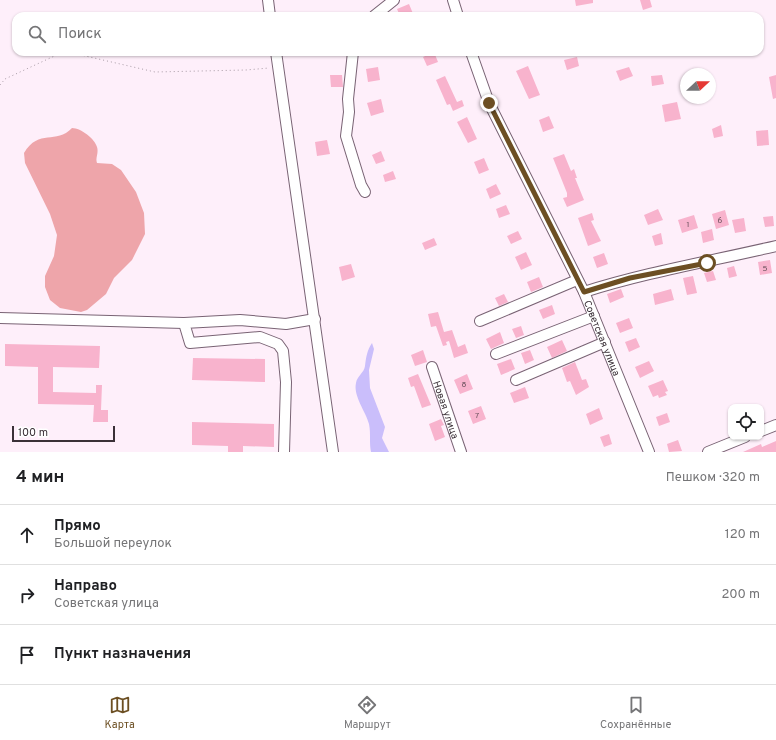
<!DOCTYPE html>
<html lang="ru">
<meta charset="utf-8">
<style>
:root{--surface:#fff;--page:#f2f2f2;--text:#202124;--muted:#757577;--line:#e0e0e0;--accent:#6c4f23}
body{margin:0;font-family:Overpass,sans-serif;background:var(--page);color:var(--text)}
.controls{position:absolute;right:12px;bottom:12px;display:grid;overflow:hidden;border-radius:8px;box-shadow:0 1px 3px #0004}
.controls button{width:36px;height:36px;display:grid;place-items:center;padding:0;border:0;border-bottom:1px solid var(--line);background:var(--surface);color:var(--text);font:20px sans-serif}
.compass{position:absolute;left:680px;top:68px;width:36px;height:36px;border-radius:50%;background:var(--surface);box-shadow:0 1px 3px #0004;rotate:68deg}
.scale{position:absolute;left:12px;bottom:10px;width:103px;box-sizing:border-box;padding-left:4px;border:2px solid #3a3037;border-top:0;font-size:11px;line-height:14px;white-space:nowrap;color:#3a3037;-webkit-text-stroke:3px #fff;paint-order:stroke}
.stop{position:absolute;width:12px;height:12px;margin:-9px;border:3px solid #6c4f23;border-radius:50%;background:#fff}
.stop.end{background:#6c4f23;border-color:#fff;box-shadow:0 1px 4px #0008}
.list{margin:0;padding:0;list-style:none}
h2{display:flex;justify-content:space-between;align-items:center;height:52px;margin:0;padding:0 16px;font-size:17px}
h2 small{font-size:13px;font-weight:400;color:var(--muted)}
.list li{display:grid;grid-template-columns:26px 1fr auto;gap:12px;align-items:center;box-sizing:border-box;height:60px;padding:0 16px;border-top:1px solid var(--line)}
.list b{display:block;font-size:15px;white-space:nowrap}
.list p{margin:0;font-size:13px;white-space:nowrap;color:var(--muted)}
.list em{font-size:13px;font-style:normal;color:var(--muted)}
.icon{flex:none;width:22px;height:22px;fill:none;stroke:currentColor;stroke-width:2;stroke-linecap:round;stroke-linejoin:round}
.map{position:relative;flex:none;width:776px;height:452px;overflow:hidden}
.search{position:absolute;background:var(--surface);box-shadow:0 1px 3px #0004;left:12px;right:12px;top:12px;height:44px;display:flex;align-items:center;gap:10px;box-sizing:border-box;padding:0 14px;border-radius:12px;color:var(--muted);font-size:15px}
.sheet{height:232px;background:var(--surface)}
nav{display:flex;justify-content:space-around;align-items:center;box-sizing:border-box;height:56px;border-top:1px solid var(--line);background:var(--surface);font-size:11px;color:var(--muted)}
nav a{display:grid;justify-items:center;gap:2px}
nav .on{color:var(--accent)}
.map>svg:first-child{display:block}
</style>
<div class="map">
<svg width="776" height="452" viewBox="0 0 776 452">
<rect width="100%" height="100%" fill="#feeffa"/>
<path fill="#eea5aa" d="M72,128C81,128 95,139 97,147C99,153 95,158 97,163L112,164L121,170L136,192L144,213L145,234L132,260L114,278L106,294L87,310L81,312L60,308L50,300L45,287V276L54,256L57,235L50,214L25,163L24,153C39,128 56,145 72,128Z"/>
<path fill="#cabefb" d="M372,343L374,349L369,370L370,388L385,427L382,438L389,452H371C369,443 371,434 369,424C366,412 353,396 356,383C357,376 364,373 365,366C366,358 367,350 372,343Z"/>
<path fill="#f8b3cd" d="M575,0H593V3L576,6Z
M640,0H650L652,7L643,10Z
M409,4L414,16H400L397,9Z
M434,52L438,62L427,66L423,57Z
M577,57L579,66L567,70L564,60Z
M528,66L540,95L529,99L516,71Z
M378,67L380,80L368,82L366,69Z
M629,67L633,76L620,81L616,71Z
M330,75H342L343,87H331Z
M662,75L664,84L652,86L651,76Z
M776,75V98L773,99L769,77Z
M445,76L457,102L462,100L464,106L453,111L450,104L447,105L436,80Z
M381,99L384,112L371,116L367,103Z
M677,102L681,119L665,122L662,105Z
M549,116L554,128L543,132L539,120Z
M467,117L477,139L468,143L457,122Z
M721,125L723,136L714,138L712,129Z
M768,130L769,145L757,146L756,131Z
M327,140L330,154L317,156L315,142Z
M381,151L385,161L376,164L372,155Z
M564,154L571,171L574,169L577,178H575L584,200L567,207L563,198L567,197V193L553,158Z
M484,158L489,170L479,174L474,162Z
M393,171L396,179L385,182L383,175Z
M496,184L501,194L490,199L486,189Z
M506,205L510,214L499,218L496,209Z
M658,209L663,220L648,225L644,215Z
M725,210L729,225L716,229L712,214Z
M592,213L594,220L591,221L601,241L588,246L578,218Z
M694,215L698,228L682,233L678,220Z
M773,216L774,226L765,227L763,217Z
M744,218L746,231L735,233L732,220Z
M712,229L714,240L703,243L701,232Z
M518,231L522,239L511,244L507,236Z
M661,233L663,244L655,246L652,236Z
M434,238L437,245L425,250L422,243Z
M526,252L532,265L521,270L515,257Z
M604,253L608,264L597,268L593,257Z
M770,260L772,273L760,275L758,262Z
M351,264L355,277L342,281L339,267Z
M734,266L737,276L729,278L727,268Z
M713,271L716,280L707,282L704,273Z
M693,276L697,293L687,295L683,278Z
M539,277L543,287L531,292L527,282Z
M621,289L624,297L610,303L607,294Z
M671,289L674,300L655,305L653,294Z
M504,294L508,302L499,306L495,298Z
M552,305L555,314L543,319L539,310Z
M438,312L444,332L452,330L458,347L465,344L468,353L454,358L449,341L446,342L447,345L443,346L436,326L431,327L428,314Z
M629,318L633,328L620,333L616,323Z
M521,326L524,335L516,338L512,329Z
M500,332L504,343L491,349L486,339Z
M636,338L640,347L629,352L625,342Z
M562,340L567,351L552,358L547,347Z
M5,344L100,346L99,368L53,367V392L96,393V385H102L101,410H108V422H93L94,405L38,404V367L5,366Z
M423,350L427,362L415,366L411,355Z
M530,350L534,360L525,364L521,353Z
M193,358L265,359V382L192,380Z
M511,359L515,369L501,375L497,364Z
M649,361L654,371L640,378L635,367Z
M575,362L582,380L586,379L589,387L576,395L570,381L567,382L562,368Z
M418,374L431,405L422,408L414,386L411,387L408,378Z
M467,374L473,389L460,394L454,380Z
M663,380L668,391L665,392L667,395L659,398L658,395L653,397L648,386Z
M525,387L529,398L514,403L510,393Z
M481,406L486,419L473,424L468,411Z
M599,408L603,419L590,425L586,414Z
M667,413L670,422L659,426L656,417Z
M441,419L444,425L441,426L445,437L435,441L429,424Z
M192,422L274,424V447L243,446V452H228V446L192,445Z
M609,434L612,444L604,447L600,437Z
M678,440L682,451L669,452L667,444Z
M776,441V452H743L761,444L762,447Z"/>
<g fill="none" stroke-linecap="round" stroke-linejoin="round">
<defs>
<g id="minor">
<path d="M268,0L270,16"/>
<path d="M453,0L458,16"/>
<path d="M374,16L394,0"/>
<path d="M276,52L333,452"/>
<path d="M353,52L348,99L349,112L346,136L361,185L365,192"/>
<path id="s1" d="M471,52L489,103L584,292L649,452"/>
<path d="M584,292C647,272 712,261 776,246"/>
<path d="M0,318L184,323"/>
<path d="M480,321L577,280"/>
<path d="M496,354L594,316"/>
<path id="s2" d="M432,367L461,452"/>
<path d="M516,380L605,342"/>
<path d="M761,431L776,425"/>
<path d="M284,452L286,382L283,351L278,344L260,337L190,343L184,323L240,320L286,324L315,319"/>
<path d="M708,452L745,437"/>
</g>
</defs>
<use href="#minor" stroke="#796374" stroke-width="12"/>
<path stroke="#a89ba5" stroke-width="1" stroke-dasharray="1 3" stroke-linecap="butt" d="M68,52L155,72L246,70L269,68
M0,85L5,79L63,52"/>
<use href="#minor" stroke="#fff" stroke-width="10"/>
</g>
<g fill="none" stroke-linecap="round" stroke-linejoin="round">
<path stroke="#6c4f23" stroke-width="5" d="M489,103L584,292L630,278L707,263"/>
</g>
<g text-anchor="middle" stroke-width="3.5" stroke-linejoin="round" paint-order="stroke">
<g font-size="8" fill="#6a515c">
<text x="720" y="223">6</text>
<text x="688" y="227">1</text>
<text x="765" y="271">5</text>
<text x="464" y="387">8</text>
<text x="477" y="418">7</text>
</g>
<g font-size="10" fill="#3a3037" stroke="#fff">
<text dy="4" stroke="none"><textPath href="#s1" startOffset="315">Советская улица</textPath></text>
<text dy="4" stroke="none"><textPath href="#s2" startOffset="45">Новая улица</textPath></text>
</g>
</g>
</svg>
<div class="controls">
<button><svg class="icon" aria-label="locate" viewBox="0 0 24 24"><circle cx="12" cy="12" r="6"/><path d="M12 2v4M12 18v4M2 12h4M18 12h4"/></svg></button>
</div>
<svg class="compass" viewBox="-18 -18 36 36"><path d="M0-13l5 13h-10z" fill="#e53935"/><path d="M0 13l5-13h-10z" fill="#757577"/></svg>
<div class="scale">100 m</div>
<div class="stop" style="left:707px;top:263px"></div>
<div class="stop end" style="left:489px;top:103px"></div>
<div class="search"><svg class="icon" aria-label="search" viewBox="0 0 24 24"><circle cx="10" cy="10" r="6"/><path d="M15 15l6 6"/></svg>Поиск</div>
</div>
<section class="sheet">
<h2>4 мин<small>Пешком · 320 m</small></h2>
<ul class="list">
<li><svg class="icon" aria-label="ahead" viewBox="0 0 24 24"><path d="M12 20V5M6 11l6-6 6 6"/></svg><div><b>Прямо</b><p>Большой переулок</p></div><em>120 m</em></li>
<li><svg class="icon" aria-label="right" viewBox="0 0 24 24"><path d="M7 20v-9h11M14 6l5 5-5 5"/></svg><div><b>Направо</b><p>Советская улица</p></div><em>200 m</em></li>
<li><svg class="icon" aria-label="arrive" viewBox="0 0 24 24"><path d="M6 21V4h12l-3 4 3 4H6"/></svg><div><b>Пункт назначения</b></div></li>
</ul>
</section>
<nav>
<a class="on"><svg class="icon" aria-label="map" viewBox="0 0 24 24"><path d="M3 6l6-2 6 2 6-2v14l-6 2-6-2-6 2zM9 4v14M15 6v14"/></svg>Карта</a>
<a><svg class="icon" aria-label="directions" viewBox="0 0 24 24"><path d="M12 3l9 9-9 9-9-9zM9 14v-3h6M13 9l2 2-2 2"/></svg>Маршрут</a>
<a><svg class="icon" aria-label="saved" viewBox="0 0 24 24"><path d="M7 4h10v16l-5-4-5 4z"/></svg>Сохранённые</a>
</nav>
